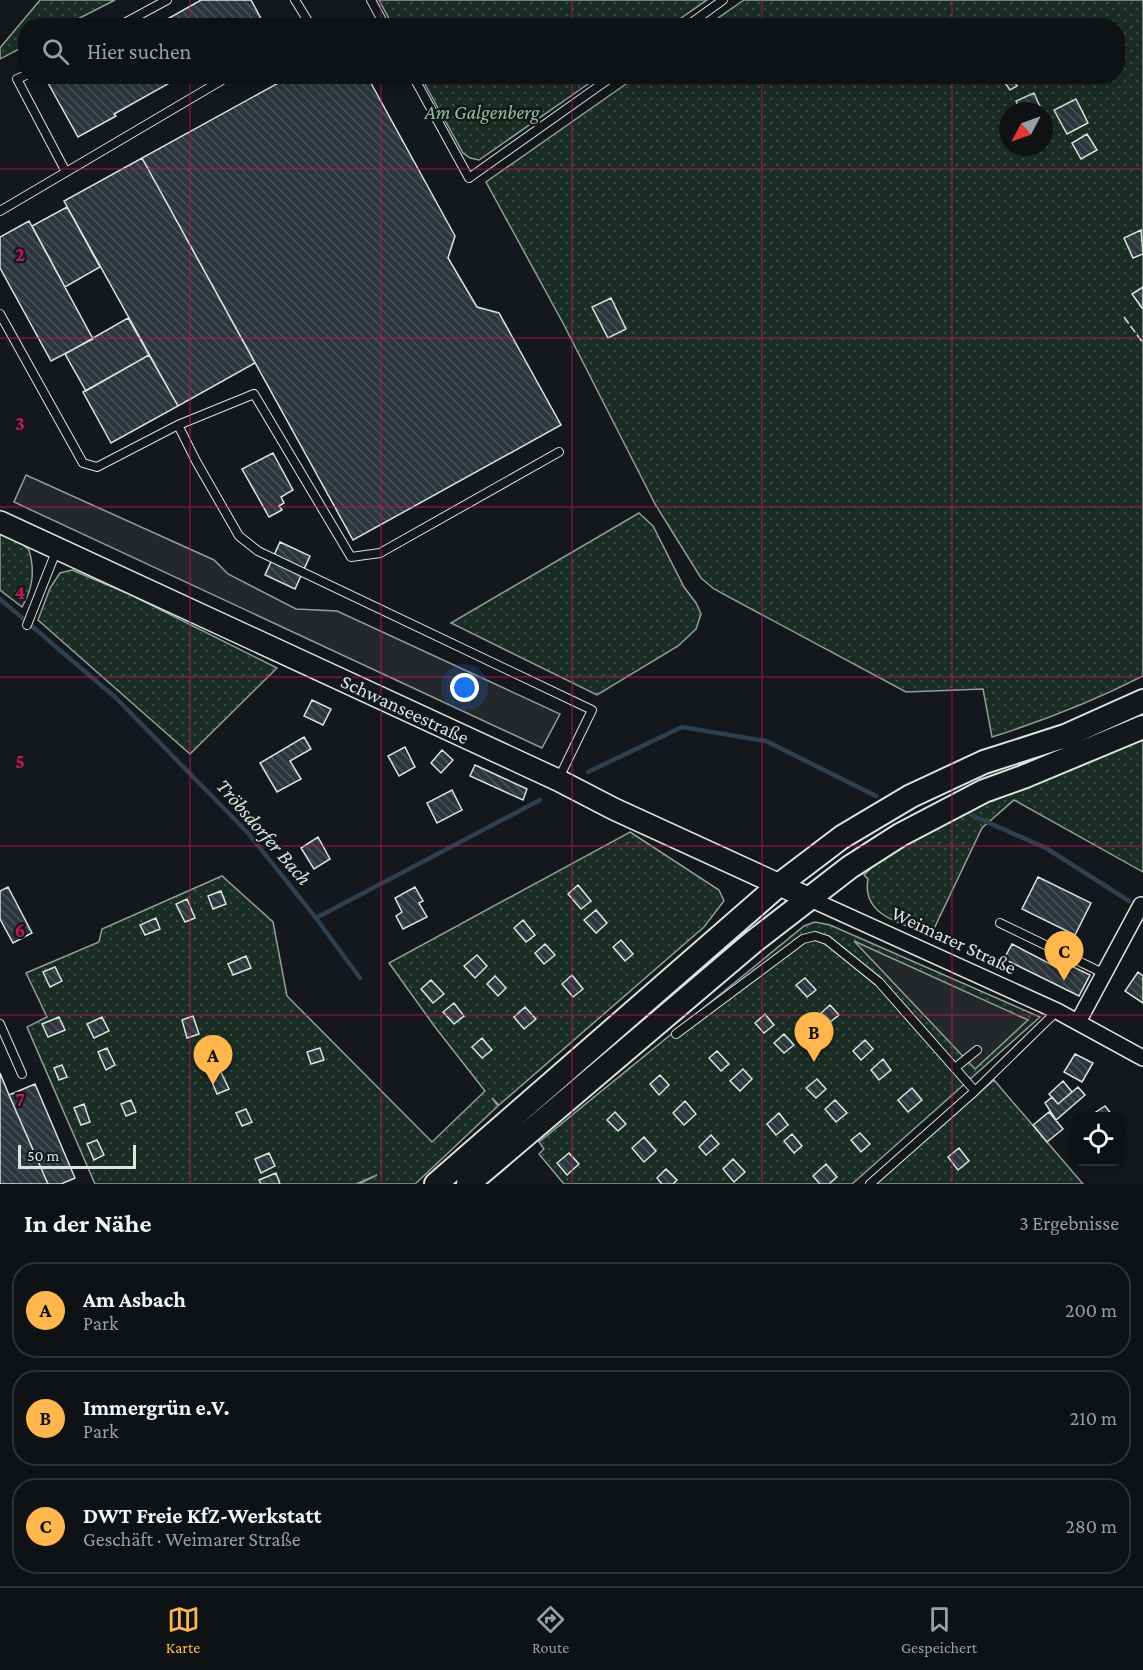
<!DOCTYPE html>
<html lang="de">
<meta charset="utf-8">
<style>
:root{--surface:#0f1215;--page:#181b1e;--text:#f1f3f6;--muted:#9b9ea0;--line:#2f3234;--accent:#ffb74d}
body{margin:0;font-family:"Crimson Pro",serif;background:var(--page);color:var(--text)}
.controls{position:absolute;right:18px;bottom:18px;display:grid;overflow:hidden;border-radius:12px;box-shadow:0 6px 24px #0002}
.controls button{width:54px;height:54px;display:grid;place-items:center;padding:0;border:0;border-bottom:2px solid var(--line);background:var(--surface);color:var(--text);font:30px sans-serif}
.compass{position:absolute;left:999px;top:102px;width:54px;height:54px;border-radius:50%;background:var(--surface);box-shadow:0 6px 24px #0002;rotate:229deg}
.scale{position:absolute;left:18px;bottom:15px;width:118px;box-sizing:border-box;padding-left:6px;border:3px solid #d8e6dc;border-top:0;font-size:16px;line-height:21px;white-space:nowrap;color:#d8e6dc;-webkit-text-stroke:4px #14181c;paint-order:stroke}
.you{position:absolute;left:465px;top:688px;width:21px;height:21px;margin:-15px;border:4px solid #fff;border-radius:50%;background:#1a73e8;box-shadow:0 0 0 9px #1a73e833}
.badge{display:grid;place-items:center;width:39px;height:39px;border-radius:50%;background:var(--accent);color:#111;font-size:20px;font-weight:700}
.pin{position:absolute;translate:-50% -50px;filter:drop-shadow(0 2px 3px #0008)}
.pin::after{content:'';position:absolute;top:32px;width:21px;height:18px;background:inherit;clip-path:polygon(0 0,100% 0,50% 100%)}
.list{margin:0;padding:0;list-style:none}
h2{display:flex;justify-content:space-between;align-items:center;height:78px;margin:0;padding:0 24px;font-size:26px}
h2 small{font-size:20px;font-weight:400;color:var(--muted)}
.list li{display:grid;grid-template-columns:39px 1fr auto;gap:18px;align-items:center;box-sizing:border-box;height:96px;margin:0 12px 12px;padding:0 12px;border:2px solid var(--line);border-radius:24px}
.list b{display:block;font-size:22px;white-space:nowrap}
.list p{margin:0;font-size:20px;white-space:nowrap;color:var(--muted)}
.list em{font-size:20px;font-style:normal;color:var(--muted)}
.icon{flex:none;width:33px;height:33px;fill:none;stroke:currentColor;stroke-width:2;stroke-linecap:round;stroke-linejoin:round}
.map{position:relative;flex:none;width:1143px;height:1184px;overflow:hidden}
.search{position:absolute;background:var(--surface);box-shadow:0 6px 24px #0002;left:18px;right:18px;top:18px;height:66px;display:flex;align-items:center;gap:15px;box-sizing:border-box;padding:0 21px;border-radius:24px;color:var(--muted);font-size:22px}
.sheet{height:402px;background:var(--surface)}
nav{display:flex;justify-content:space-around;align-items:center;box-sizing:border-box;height:84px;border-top:2px solid var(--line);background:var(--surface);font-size:16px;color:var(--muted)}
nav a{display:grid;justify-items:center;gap:3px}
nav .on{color:var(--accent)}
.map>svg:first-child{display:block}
</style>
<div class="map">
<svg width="1143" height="1184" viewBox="0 0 1143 1184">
<defs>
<pattern id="grass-dots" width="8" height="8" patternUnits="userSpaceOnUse" patternTransform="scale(1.5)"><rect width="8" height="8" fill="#1a2d24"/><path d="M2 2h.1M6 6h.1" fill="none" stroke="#3b4b43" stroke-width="1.8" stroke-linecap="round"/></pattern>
<pattern id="building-back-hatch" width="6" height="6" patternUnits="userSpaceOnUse" patternTransform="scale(1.5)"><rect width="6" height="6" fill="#2c363c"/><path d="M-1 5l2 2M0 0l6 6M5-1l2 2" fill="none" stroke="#4a5358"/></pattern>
</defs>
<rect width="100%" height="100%" fill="#14181c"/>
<path fill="url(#grass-dots)" stroke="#939e99" stroke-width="1.5" fill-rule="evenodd" d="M40,0H115L66,25L26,26L25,46L0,59V48Z
M379,0H707L671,25L393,26Z
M744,0H1143V676C1092,702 1046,720 992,737L983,689L906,692L714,589L701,578L655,504L563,323L486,182L636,77L1118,76V26L708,25ZM1008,111H1044V147H1008Z
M421,77H598L479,160L470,158L463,153Z
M639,513L653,526L684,587L696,603L701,614L696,629L678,646L597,695L451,623Z
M0,533L21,543L29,550C35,571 33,588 22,607L0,590Z
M72,570L129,594L277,668L190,754L38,620L50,588L60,573Z
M1143,734V872L1014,800L982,828L931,935C903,924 861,916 868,879L864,875L874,865L894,852L986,797Z
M630,832L719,890L724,901L704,927L499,1105L492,1098L498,1106L415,1184H359L377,1175L356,1184H95L27,1027L47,1017L26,973L99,942L102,929L222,876L273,922L287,996L432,1142L485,1091L435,1027L389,963Z
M815,922L830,925L1040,1017L852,1184H564L539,1154L544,1149L539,1142L804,926Z
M994,1080L1083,1184H876Z"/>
<path fill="#24282b" stroke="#939e99" stroke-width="1.5" d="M26,475L214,560L228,574L296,609L337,611L560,714L542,748L14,502Z
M854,941L1028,1020L975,1069Z"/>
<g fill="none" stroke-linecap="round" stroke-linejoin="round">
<path stroke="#2f3f4d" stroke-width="4.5" d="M0,599L116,698L248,833L316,918L360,978
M588,772L682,727L766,741L876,796
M971,815L1046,848L1129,901
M316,918L540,800"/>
</g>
<path fill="url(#building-back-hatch)" stroke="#d8e6dc" stroke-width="1.5" d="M201,0H251L265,26H155Z
M59,76H182L114,114L116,116L78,137L48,83Z
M291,76L292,79L296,76H367L455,236L448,258L477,307L499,313L561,425L353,540L142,158Z
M1011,76L1017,86L1010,90L1003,80Z
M1034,93L1042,111H1021L1016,101Z
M1076,99L1088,123L1067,134L1054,110Z
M1087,134L1097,150L1081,159L1072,143Z
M142,158L255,363L178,406L64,201Z
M67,207L100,267L65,287L32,226Z
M29,221L93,339L51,361L0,268V237Z
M1141,230L1143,254L1133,258L1124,238Z
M1143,287V307L1142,308L1132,294Z
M611,298L626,329L608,338L592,307Z
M128,318L149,355L86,391L65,354Z
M149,355L178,406L111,443L83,392Z
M273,453L293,490L281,497L284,503L279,506L282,510L269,517L242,469Z
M280,542L310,556L295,589L265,575Z
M312,700L331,709L323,725L304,716Z
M304,737L311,749L290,761L301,779L277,792L260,763Z
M405,747L415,767L399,776L388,756Z
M442,750L453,760L441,773L431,763Z
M475,765L527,789L523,800L470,776Z
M452,790L462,810L437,823L427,803Z
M318,837L330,859L314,869L301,848Z
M1038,877L1091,903L1075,935L1022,909Z
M578,885L591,901L581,909L568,894Z
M8,887L32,933L13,943L0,919V891Z
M415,887L423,901L419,903L427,917L403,929L396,916L402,912L395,898Z
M221,891L226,904L213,909L208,896Z
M187,899L195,918L185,922L176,904Z
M596,910L607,923L596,933L584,920Z
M156,918L160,929L145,935L140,925Z
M523,920L535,935L526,942L514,928Z
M621,940L633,954L625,961L613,947Z
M545,944L555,955L544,964L535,953Z
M1012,944L1052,965L1055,958L1090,975L1079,996L1004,959Z
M477,955L487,966L475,978L464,966Z
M246,956L251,968L233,975L228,964Z
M55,967L62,981L50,987L43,972Z
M1138,972L1143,976V1003L1125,991Z
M572,975L583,989L573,997L562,984Z
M495,976L506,988L498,996L487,984Z
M805,978L816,990L807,997L796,985Z
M431,980L444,994L433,1003L421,989Z
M454,1003L464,1016L454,1024L443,1012Z
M830,1005L839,1015L830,1022L821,1013Z
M525,1007L536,1019L524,1029L514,1017Z
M765,1014L774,1025L764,1033L755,1023Z
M193,1016L199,1034L187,1038L182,1020Z
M59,1017L65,1030L48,1037L42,1024Z
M102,1017L109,1031L94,1038L87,1024Z
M784,1034L794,1045L784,1053L774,1043Z
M482,1038L492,1050L482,1058L472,1047Z
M865,1040L873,1049L861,1060L853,1051Z
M107,1048L115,1065L106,1070L98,1052Z
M320,1048L324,1060L311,1064L307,1052Z
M717,1051L729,1064L721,1071L709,1058Z
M1075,1054L1093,1063L1082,1082L1064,1072Z
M883,1059L891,1070L879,1080L871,1070Z
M62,1065L67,1077L59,1080L54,1068Z
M743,1069L752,1079L740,1091L730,1081Z
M220,1070L229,1089L217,1094L209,1075Z
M0,1073L9,1095L48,1184H0Z
M660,1075L669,1085L659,1095L650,1084Z
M817,1079L826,1089L816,1098L806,1088Z
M1063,1081L1072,1092L1058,1104L1049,1094Z
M35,1084L75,1178L61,1184H48L9,1095Z
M1078,1087L1085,1095L1056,1120L1045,1103L1052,1097L1058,1104Z
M912,1088L922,1100L908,1112L898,1100Z
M131,1100L136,1112L126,1116L121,1104Z
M835,1100L847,1113L836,1122L825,1109Z
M685,1101L696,1114L684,1125L673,1113Z
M84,1104L90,1122L81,1125L74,1108Z
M1105,1106L1113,1116H1090Z
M246,1109L252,1122L242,1126L236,1113Z
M615,1112L626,1124L618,1131L607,1120Z
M1049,1112L1063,1129L1047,1142L1033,1125Z
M779,1113L788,1125L776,1135L767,1124Z
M860,1133L870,1144L861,1152L851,1140Z
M792,1134L802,1146L794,1153L784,1141Z
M711,1135L719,1144L706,1155L699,1147Z
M644,1137L656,1151L644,1162L632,1148Z
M97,1140L104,1155L94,1160L87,1144Z
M959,1148L969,1161L958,1170L948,1157Z
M269,1153L275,1166L261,1173L255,1159Z
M569,1153L579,1164L567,1175L557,1163Z
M733,1159L745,1172L734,1182L723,1169Z
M826,1164L837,1177L829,1184H820L813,1176Z
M666,1169L677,1180L673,1184H662L657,1178Z
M276,1173L280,1184H261L259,1180Z"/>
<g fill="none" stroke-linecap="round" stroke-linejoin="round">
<defs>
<path id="lane" d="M295,0L311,26
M371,0L385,26
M119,26L167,0
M687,26L723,0
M26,75L17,79L66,172
M413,76L469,178L613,76
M0,211L229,76
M0,314L83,463L97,467L178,425
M559,452L380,553L351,557L254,394L178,425L196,461L239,536L258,551L592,710L559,778
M27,625L57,549
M1000,923L1105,974
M0,1024L22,1074
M676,1034L803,939L815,936L827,940L879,982L975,1091
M955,1068L977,1050
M870,1184L975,1091L1057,1011"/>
<path id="street" d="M808,898L1057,1011L1143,1058
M1078,1022L1141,905"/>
<path id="secondary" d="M0,522L558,780L614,809L808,898"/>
<path id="primary" d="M436,1184L780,884L842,837L911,796L984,762L1065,736L1143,701
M468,1184L753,942L850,867L900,835L984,791L1023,777L1143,727"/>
</defs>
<use href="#lane" stroke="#d8e6dc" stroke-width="10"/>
<use href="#street" stroke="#d8e6dc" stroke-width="18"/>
<use href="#secondary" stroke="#d8e6dc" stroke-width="24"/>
<use href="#primary" stroke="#d8e6dc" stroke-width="26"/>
<use href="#lane" stroke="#14181c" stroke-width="8"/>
<use href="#street" stroke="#14181c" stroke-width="15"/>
<use href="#secondary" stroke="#14181c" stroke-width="21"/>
<use href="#primary" stroke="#14181c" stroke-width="22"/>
<path stroke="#d8e6dc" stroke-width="1.5" stroke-dasharray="8 3" stroke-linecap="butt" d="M1124,317L1143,343"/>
</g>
<path fill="none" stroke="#c2185b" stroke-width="1.5" stroke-opacity="0.55" d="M190,0V26M381,0V26M572,0V26M762,0V26M952,0V26M190,76V1184M381,76V1184M572,76V1184M762,76V1184M952,76V1184M0,169H1143M0,338H1143M0,507H1143M0,677H1143M0,846H1143M0,1015H1143"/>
<g text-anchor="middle" stroke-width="4.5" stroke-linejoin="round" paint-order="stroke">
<g font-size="20" font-style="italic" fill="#8ac095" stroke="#14181c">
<text x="482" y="119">Am Galgenberg</text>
</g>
<g font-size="20" fill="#d8e6dc" stroke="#14181c">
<text transform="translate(405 709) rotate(25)" y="7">Schwanseestraße</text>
<text transform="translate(954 940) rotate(25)" y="7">Weimarer Straße</text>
</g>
<g font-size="21" font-style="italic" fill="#d8e6dc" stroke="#14181c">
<text transform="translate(264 832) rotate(49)" y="7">Tröbsdorfer Bach</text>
</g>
</g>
<g font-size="20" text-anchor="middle" font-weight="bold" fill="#c2185b" stroke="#14181c" stroke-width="4.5" stroke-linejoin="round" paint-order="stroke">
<text x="20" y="261">2</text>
<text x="20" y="430">3</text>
<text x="20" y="599">4</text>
<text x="20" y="768">5</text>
<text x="20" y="937">6</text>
<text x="20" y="1106">7</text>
</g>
</svg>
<div class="controls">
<button><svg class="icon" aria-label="locate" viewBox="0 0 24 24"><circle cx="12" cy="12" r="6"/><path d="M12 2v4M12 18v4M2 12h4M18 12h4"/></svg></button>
</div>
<svg class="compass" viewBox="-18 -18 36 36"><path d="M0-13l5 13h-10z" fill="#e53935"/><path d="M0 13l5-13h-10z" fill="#9b9ea0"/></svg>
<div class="scale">50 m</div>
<div class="you"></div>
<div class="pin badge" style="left:213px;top:1085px">A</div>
<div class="pin badge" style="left:814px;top:1062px">B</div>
<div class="pin badge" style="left:1064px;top:981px">C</div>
<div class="search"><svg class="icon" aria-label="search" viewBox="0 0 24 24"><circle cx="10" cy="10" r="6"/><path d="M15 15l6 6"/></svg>Hier suchen</div>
</div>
<section class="sheet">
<h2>In der Nähe<small>3 Ergebnisse</small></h2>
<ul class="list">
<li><span class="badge">A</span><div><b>Am Asbach</b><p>Park</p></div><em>200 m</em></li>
<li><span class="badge">B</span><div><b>Immergrün e.V.</b><p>Park</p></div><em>210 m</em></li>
<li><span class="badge">C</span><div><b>DWT Freie KfZ-Werkstatt</b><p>Geschäft · Weimarer Straße</p></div><em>280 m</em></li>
</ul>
</section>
<nav>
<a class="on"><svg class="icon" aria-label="map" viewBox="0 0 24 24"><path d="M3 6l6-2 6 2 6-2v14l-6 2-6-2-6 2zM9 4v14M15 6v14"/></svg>Karte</a>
<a><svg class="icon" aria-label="directions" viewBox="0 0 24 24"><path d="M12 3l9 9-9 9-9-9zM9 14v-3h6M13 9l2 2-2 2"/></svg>Route</a>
<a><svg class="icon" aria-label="saved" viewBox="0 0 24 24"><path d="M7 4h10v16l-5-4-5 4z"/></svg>Gespeichert</a>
</nav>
